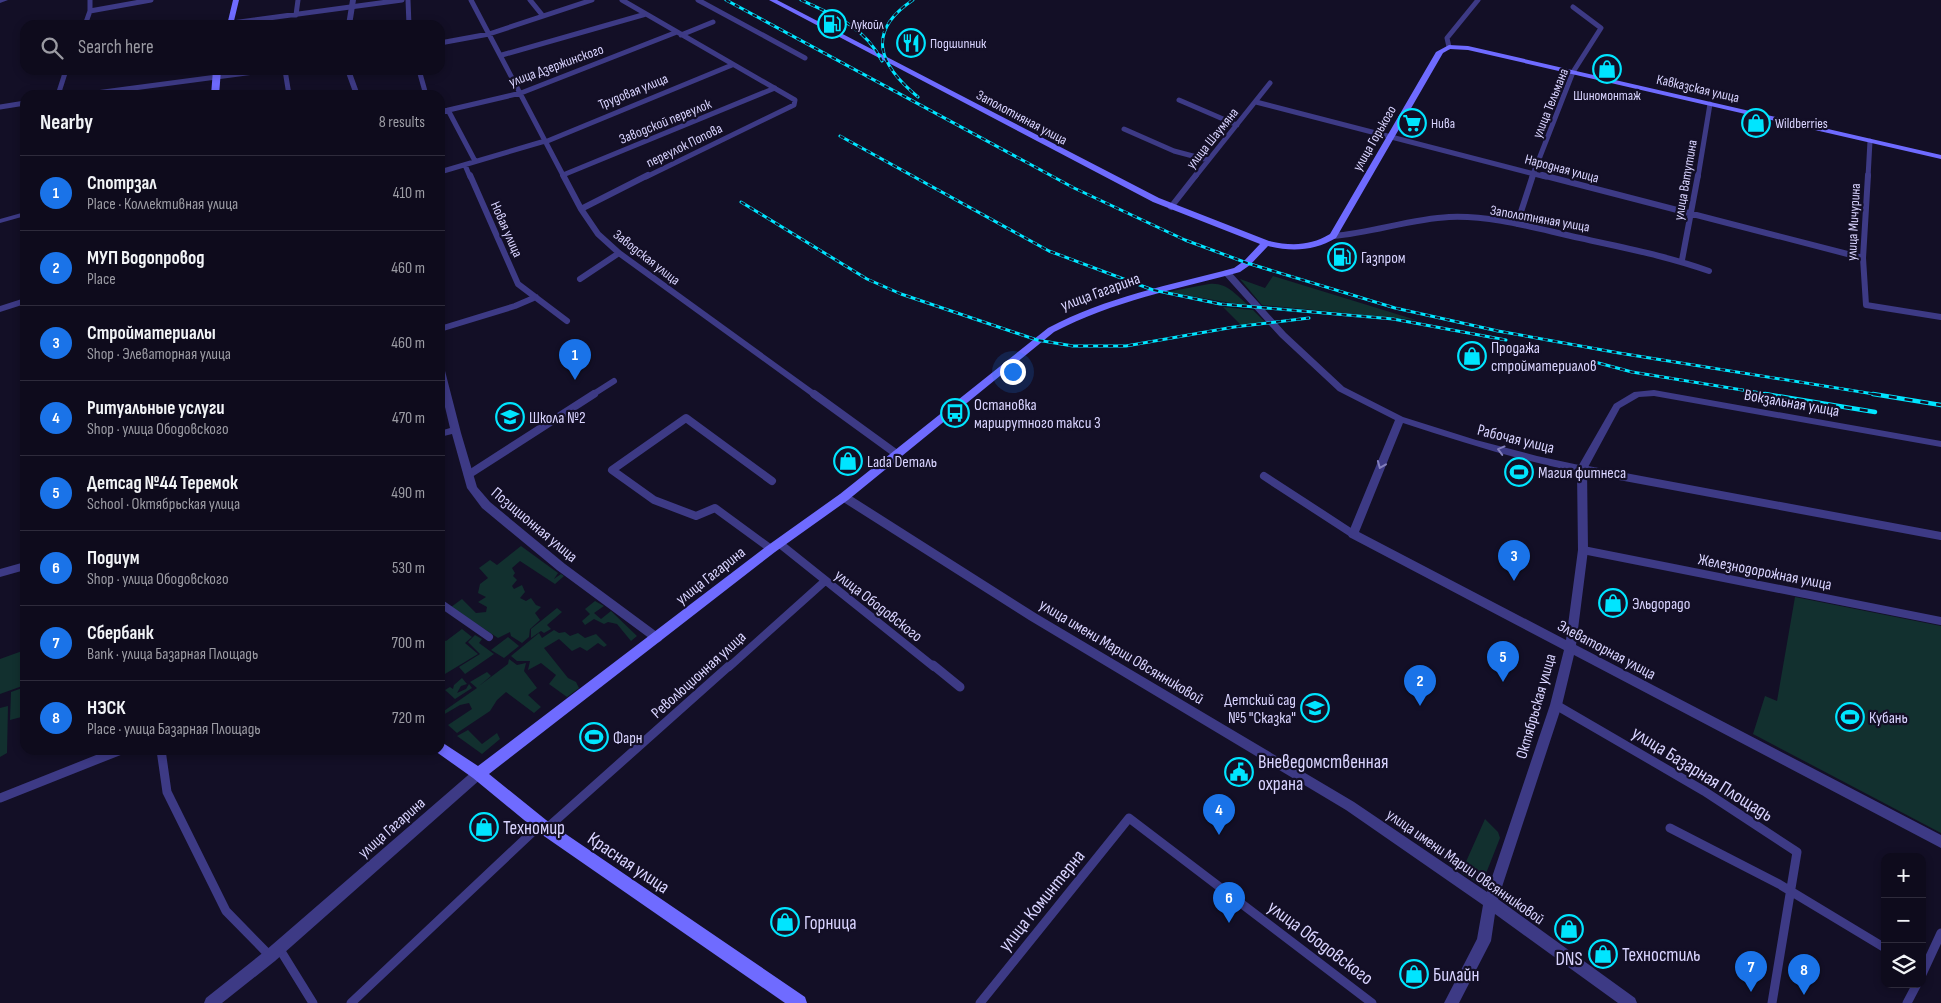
<!DOCTYPE html>
<meta charset="utf-8">
<style>
:root{--surface:#0e0b1c;--page:#1c1929;--text:#f1f3f6;--muted:#9b9ba3;--line:#2e2b3b;--accent:#1a73e8}
body{margin:0;font-family:"Sofia Sans Condensed",sans-serif;background:var(--page);color:var(--text)}
.controls{position:absolute;right:15px;bottom:15px;display:grid;overflow:hidden;border-radius:10px;box-shadow:0 2px 8px #0003}
.controls button{width:45px;height:45px;display:grid;place-items:center;padding:0;border:0;border-bottom:1px solid var(--line);background:var(--surface);color:var(--text);font:25px sans-serif}
.you{position:absolute;left:1012px;top:371px;width:18px;height:18px;margin:-12px;border:4px solid #fff;border-radius:50%;background:#1a73e8;box-shadow:0 0 0 8px #1a73e833}
.badge{display:grid;place-items:center;width:32px;height:32px;border-radius:50%;background:var(--accent);color:#fff;font-size:16px;font-weight:700}
.pin{position:absolute;translate:-50% -41px;filter:drop-shadow(0 1px 2px #0008)}
.pin::after{content:'';position:absolute;top:26px;width:18px;height:15px;background:inherit;clip-path:polygon(0 0,100% 0,50% 100%)}
.list{margin:0;padding:0;list-style:none}
h2{display:flex;justify-content:space-between;align-items:center;height:65px;margin:0;padding:0 20px;font-size:21px}
h2 small{font-size:16px;font-weight:400;color:var(--muted)}
.list li{display:grid;grid-template-columns:32px 1fr auto;gap:15px;align-items:center;box-sizing:border-box;height:75px;padding:0 20px;border-top:1px solid var(--line)}
.list b{display:block;font-size:19px;white-space:nowrap}
.list p{margin:0;font-size:16px;white-space:nowrap;color:var(--muted)}
.list em{font-size:16px;font-style:normal;color:var(--muted)}
.icon{flex:none;width:28px;height:28px;fill:none;stroke:currentColor;stroke-width:2;stroke-linecap:round;stroke-linejoin:round}
.map{position:relative;flex:none;width:1941px;height:1003px;overflow:hidden}
.search{position:absolute;background:var(--surface);box-shadow:0 2px 8px #0003;left:20px;top:20px;width:425px;height:55px;display:flex;align-items:center;gap:12px;box-sizing:border-box;padding:0 18px;border-radius:15px;color:var(--muted);font-size:19px}
.panel{position:absolute;background:var(--surface);box-shadow:0 2px 8px #0003;left:20px;top:90px;width:425px;height:665px;border-radius:15px}
.map>svg:first-child{display:block}
</style>
<div class="map">
<svg width="1941" height="1003" viewBox="0 0 1941 1003">
<rect width="100%" height="100%" fill="#130f26"/>
<path fill="#12302f" d="M1273,276L1416,320L1262,305L1240,279L1265,288Z
M1209,284C1227,282 1236,295 1249,306L1167,292Z
M1223,307L1253,310L1265,322L1242,326Z
M521,546L558,573L554,579L561,574L564,576L555,584L520,561L512,568L515,573L513,576L517,580L512,586L514,589L522,585L525,592L520,598L526,601L531,598L536,605L541,607L535,613L540,620L530,629L529,637L522,643L511,636L510,632L498,638L451,607L462,599L476,613L486,612L487,607L478,602L486,597L478,593L480,584L488,578L479,568L490,560L497,565Z
M1795,597L1941,626V833L1753,734L1765,696L1777,701Z
M595,601L604,606L594,613L601,619L611,611L637,636L631,641L617,624L608,622L604,624L594,619L585,625L582,621L590,614L585,609Z
M557,608L562,612L547,625L551,629L544,633L541,631L531,638V629Z
M462,629L472,637L465,643L478,654L440,677V638L446,641Z
M554,630L559,633L565,632L570,636L578,633L585,638L596,634L607,645L604,647L598,643L587,651L580,647L572,651L559,639L544,648L568,678L576,682L579,688L567,697L549,684L556,675L541,663L528,670L530,661H517L511,656L539,633L542,638Z
M475,635L482,639L479,643L494,654L465,674L459,667L480,654L468,642Z
M508,637L519,646L504,658L491,650Z
M25,650V685L0,694V659Z
M509,659L517,665L526,663L524,671L537,688L528,695L541,707L534,713L506,692L497,700L490,711L457,733L448,725L472,709L469,703L460,705L443,715L441,713L477,688L470,682L487,672L491,676L479,686L508,664Z
M462,678L467,684L461,686L457,693L466,689L469,684L472,688L455,699L445,690L450,687L453,689L454,685Z
M25,687V716L10,720L11,692Z
M8,706L7,753L0,757V708Z
M468,730L482,744L497,733L500,739L482,754L457,736Z
M1485,819L1498,832L1500,838L1483,881L1478,883L1461,873Z"/>
<g fill="none" stroke-linecap="round" stroke-linejoin="round">
<path stroke="#3d3a85" stroke-width="5" d="M408,0L409,25
M471,0L564,177
M530,0L543,16
M622,0L795,100L794,105L646,177
M698,0L805,58
M90,11L151,0
M296,15L298,0
M85,25L90,11V0
M217,25L402,0
M681,35L713,22
M440,43L489,34L592,0
M1449,47L1447,38L1478,0
M502,55L646,14
M285,70L289,95
M419,70L426,95
M58,95L66,70
M81,95L270,70
M1179,100L1237,125
M1256,102L1546,177
M0,107L25,103
M448,110L475,161
M440,112L521,93L677,32
M1124,129L1174,151L1208,160
M545,142L732,65
M465,165L470,177
M440,172L545,141
M563,175L775,88
M1195,177L1270,83
M1532,177L1573,72L1601,28L1573,7
M1698,177L1710,104
M1868,177L1870,141"/>
<path stroke="#3d3a85" stroke-width="6" d="M470,175L518,284L567,321
M563,175L581,209L598,234L619,253L815,395
M1542,175L1863,258
M1868,175L1863,258L1866,305L1941,317
M1171,207L1196,175
M581,209L648,175
M1517,224L1533,175
M1333,236C1372,233 1410,219 1449,217C1493,215 1538,229 1580,238C1624,248 1667,256 1709,271
M1682,260L1698,175
M580,279L619,253
M440,329L515,306L536,297
M592,395L614,381"/>
<path stroke="#3d3a85" stroke-width="8" d="M814,394L898,455
M1582,469L1941,536
M468,475L594,394
M1264,476L1353,534
M780,544L934,667
M771,549L715,508L696,516L654,500L612,470L686,418L772,481
M1583,550L1941,621
M440,603L489,637
M729,667L825,581"/>
<path stroke="#3d3a85" stroke-width="9" d="M933,665L960,687
M1556,705L1704,791L1797,852L1772,1003
M161,750L167,792L226,911L270,956
M0,798L121,750
M1670,828L1779,884L1885,948
M546,829L730,665
M279,948L313,1003
M1922,974L1941,933
M351,1003L540,825
M980,1003L1129,818L1372,1003
M1907,1003L1917,984"/>
<path fill="#3d3a85" fill-rule="evenodd" d="M0,0H8L0,3Z
M350,0H356L352,25H346Z
M345,70H351L360,95H354Z
M25,212V216L0,223V219Z
M1227,270L1230,271L1286,333L1344,387L1403,417L1476,440L1537,456L1579,465L1614,404L1634,392L1654,390L1941,441V447L1654,396L1639,397L1620,408L1587,469L1588,550L1576,645L1941,835V848L1574,655L1562,705L1498,899L1635,998L1637,1003H1618L1495,914L1491,941L1459,1003H1444L1477,939L1483,905L1346,810L1029,620L840,500L839,497L840,494H848L1037,614L1354,802L1487,892L1550,705L1564,650L1349,537L1348,534L1395,420L1338,391L1280,337L1224,275V271ZM1403,423C1461,442 1518,460 1577,472L1578,550L1566,640L1359,532Z
M25,298V304L0,312V306Z
M440,364L444,367L461,433L477,487L490,502L565,564L661,635L663,638L661,641L657,643L653,641L557,570L482,508L467,488L452,434L440,437V431L450,428L440,386Z
M25,562V570L0,577V569Z
M478,768L482,770L484,774L482,778L275,961L222,1003H204L206,998L265,951L474,770Z"/>
<path fill="#6f6bff" fill-rule="evenodd" d="M233,0H239L233,25H227Z
M769,0H777L1159,198L1269,241C1291,246 1310,246 1330,234L1436,52L1449,45L1468,46L1941,155V159L1468,50L1450,49L1443,53L1336,238C1314,251 1292,252 1268,246L1250,265L1240,272C1177,289 1113,301 1054,332L848,500L775,552L489,774L551,824L805,997L807,1003H785L541,834L473,778L435,751V750H440V741L478,766L767,546L840,494L1048,328C1106,297 1170,285 1234,268L1244,261L1260,244L1153,202Z
M213,70H221L219,95H211Z"/>
<defs>
<path id="rail-far1" d="M726,0L1074,188L1185,240L1247,263L1395,308L1498,331L1619,353L1880,395
M801,0C834,15 865,27 882,61
M913,0C865,32 879,65 918,97
M840,136L1049,251L1153,290L1220,304L1393,319L1506,340
M741,202L867,279L901,294L1037,340L1073,346H1126L1234,327L1309,318
M1591,361L1632,372L1773,395"/>
<path id="rail" d="M1765,394L1875,412
M1873,394L1941,405"/>
</defs>
<use href="#rail-far1" stroke="#00e5ff" stroke-width="3"/>
<use href="#rail" stroke="#00e5ff" stroke-width="4.5"/>
<use href="#rail-far1" stroke="#130f26" stroke-width="2" stroke-dasharray="5" stroke-linecap="butt"/>
<use href="#rail" stroke="#130f26" stroke-width="2.5" stroke-dasharray="8" stroke-linecap="butt"/>
</g>
<defs><path id="oneway-chevron" d="M-2-3.5L2.5 0L-2 3.5" fill="none" stroke-width="1.6" stroke-linecap="round" stroke-linejoin="round" transform="scale(1.25)"/></defs>
<g stroke="#837fbc">
<use href="#oneway-chevron" transform="translate(1501 450) rotate(-165)"/>
<use href="#oneway-chevron" transform="translate(1381 465) rotate(112)"/>
</g>
<defs>
<symbol id="fuel-ring" viewBox="-11 -11 22 22"><circle r="9.5" fill="#130f26" stroke="#00e5ff" stroke-width="1.5"/><path d="M-5.5-6h7V0h2V4h1.3V-2.5L3-4.5l.8-.8L6-3V5H2.5V1h-1V6h-7ZM-4.2-4.7v3.2H.2V-4.7Z" fill="#00e5ff"/></symbol>
<symbol id="restaurant-ring" viewBox="-11 -11 22 22"><circle r="9.5" fill="#130f26" stroke="#00e5ff" stroke-width="1.5"/><path d="M-5-6h1v4h1v-4h1v4h1v-4h1v5L-1.5 .5V6h-2V.5L-5-1ZM5-6V6H3V1.5H1.5Q1.5-4 5-6Z" fill="#00e5ff"/></symbol>
<symbol id="shop-ring" viewBox="-11 -11 22 22"><circle r="9.5" fill="#130f26" stroke="#00e5ff" stroke-width="1.5"/><path d="M-5-2.5h2.3a2.7 3.5 0 0 1 5.4 0H5L5.5 6h-11ZM-1.5-2.5h3a1.5 2.3 0 0 0-3 0Z" fill="#00e5ff"/></symbol>
<symbol id="supermarket-ring" viewBox="-11 -11 22 22"><circle r="9.5" fill="#130f26" stroke="#00e5ff" stroke-width="1.5"/><path d="M-6-5.5h2.5l.6 2H6L4.5 2H-2.5L-4.4-4H-6ZM-1.5 3.2a1.3 1.3 0 1 0 .1 0ZM3 3.2a1.3 1.3 0 1 0 .1 0Z" fill="#00e5ff"/></symbol>
<symbol id="bus-ring" viewBox="-11 -11 22 22"><circle r="9.5" fill="#130f26" stroke="#00e5ff" stroke-width="1.5"/><path d="M-5-6H5V4H4V6H2V4H-2V6H-4V4H-5ZM-3.5-4V0h7V-4ZM-3.5 1.2v1.5H-2V1.2ZM2 1.2v1.5H3.5V1.2Z" fill="#00e5ff"/></symbol>
<symbol id="school-ring" viewBox="-11 -11 22 22"><circle r="9.5" fill="#130f26" stroke="#00e5ff" stroke-width="1.5"/><path d="M0-5L7-2L0 1L-7-2ZM-4 1L0 2.5L4 1V4Q0 6-4 4Z" fill="#00e5ff"/></symbol>
<symbol id="stadium-ring" viewBox="-11 -11 22 22"><circle r="9.5" fill="#130f26" stroke="#00e5ff" stroke-width="1.5"/><path d="M0-5a6.5 5 0 1 0 0 10a6.5 5 0 1 0 0-10ZM-3.5-1.8h7v3.6h-7Z" fill="#00e5ff"/></symbol>
<symbol id="civic-ring" viewBox="-11 -11 22 22"><circle r="9.5" fill="#130f26" stroke="#00e5ff" stroke-width="1.5"/><path d="M-.6-6.5H3V-4.5H.6V-3L4-1V1h2V6H-6V1h2V-1L-.6-3ZM-1.2 2.5V6h2.4V2.5Z" fill="#00e5ff"/></symbol>
</defs>
<g fill-rule="evenodd">
<use href="#fuel-ring" x="816" y="8" width="32" height="32"/>
<use href="#restaurant-ring" x="895" y="27" width="32" height="32"/>
<use href="#shop-ring" x="1591" y="53" width="32" height="32"/>
<use href="#supermarket-ring" x="1396" y="107" width="32" height="32"/>
<use href="#shop-ring" x="1740" y="107" width="32" height="32"/>
<use href="#fuel-ring" x="1326" y="241" width="32" height="32"/>
<use href="#shop-ring" x="1456" y="340" width="32" height="32"/>
<use href="#bus-ring" x="939" y="397" width="32" height="32"/>
<use href="#school-ring" x="494" y="401" width="32" height="32"/>
<use href="#shop-ring" x="832" y="445" width="32" height="32"/>
<use href="#stadium-ring" x="1503" y="456" width="32" height="32"/>
<use href="#shop-ring" x="1597" y="587" width="32" height="32"/>
<use href="#school-ring" x="1299" y="692" width="32" height="32"/>
<use href="#stadium-ring" x="1834" y="701" width="32" height="32"/>
<use href="#stadium-ring" x="578" y="721" width="32" height="32"/>
<use href="#civic-ring" x="1223" y="756" width="32" height="32"/>
<use href="#shop-ring" x="468" y="811" width="32" height="32"/>
<use href="#shop-ring" x="769" y="906" width="32" height="32"/>
<use href="#shop-ring" x="1553" y="913" width="32" height="32"/>
<use href="#shop-ring" x="1587" y="938" width="32" height="32"/>
<use href="#shop-ring" x="1398" y="958" width="32" height="32"/>
</g>
<g text-anchor="middle" stroke-width="4.5" stroke-linejoin="round" paint-order="stroke">
<g font-size="14" fill="#d9d4ff" stroke="#130f26" text-anchor="start">
<text x="851" y="29">Лукойл</text>
<text x="930" y="48">Подшипник</text>
<text x="1607" y="100" text-anchor="middle">Шиномонтаж</text>
<text x="1431" y="128">Нива</text>
<text x="1775" y="128">Wildberries</text>
</g>
<g font-size="14" fill="#d9d4ff" stroke="#130f26">
<text transform="translate(556 65) rotate(-20)" y="5">улица Дзержинского</text>
<text transform="translate(1698 88) rotate(13)" y="5">Кавказская улица</text>
<text transform="translate(633 91) rotate(-22)" y="5">Трудовая улица</text>
<text transform="translate(1550 103) rotate(-68)" y="5">улица Тельмана</text>
<text transform="translate(1022 117) rotate(28)" y="5">Заполотняная улица</text>
<text transform="translate(665 121) rotate(-22)" y="5">Заводской переулок</text>
<text transform="translate(1212 138) rotate(-51)" y="5">улица Шаумяна</text>
<text transform="translate(1374 138) rotate(-60)" y="5">улица Горького</text>
<text transform="translate(684 145) rotate(-26)" y="5">переулок Попова</text>
<text transform="translate(1562 168) rotate(15)" y="5">Народная улица</text>
<text transform="translate(1685 180) rotate(-80)" y="5">улица Ватутина</text>
<text transform="translate(1540 218) rotate(10)" y="5">Заполотняная улица</text>
<text transform="translate(1853 222) rotate(-87)" y="5">улица Мичурина</text>
<text transform="translate(507 229) rotate(66)" y="5">Новая улица</text>
<text transform="translate(647 257) rotate(38)" y="5">Заводская улица</text>
</g>
<g font-size="16" fill="#d9d4ff" stroke="#130f26" text-anchor="start">
<text x="1361" y="263">Газпром</text>
<text x="1491" y="353">Продажа<tspan x="1491" dy="18">стройматериалов</tspan></text>
<text x="974" y="410">Остановка<tspan x="974" dy="18">маршрутного такси 3</tspan></text>
<text x="529" y="423">Школа №2</text>
<text x="867" y="467">Lada Dеталь</text>
<text x="1538" y="478">Магия фитнеса</text>
<text x="1632" y="609">Эльдорадо</text>
<text x="1296" y="705" text-anchor="end">Детский сад<tspan x="1296" dy="18">№5 "Сказка"</tspan></text>
<text x="1869" y="723">Кубань</text>
<text x="613" y="743">Фарн</text>
</g>
<g font-size="16" fill="#d9d4ff" stroke="#130f26">
<text transform="translate(1100 291) rotate(-20)" y="6">улица Гагарина</text>
<text transform="translate(1792 402) rotate(10)" y="6">Вокзальная улица</text>
<text transform="translate(1516 438) rotate(14)" y="6">Рабочая улица</text>
<text transform="translate(535 524) rotate(40)" y="6">Позиционная улица</text>
<text transform="translate(1765 571) rotate(11)" y="6">Железнодорожная улица</text>
<text transform="translate(710 575) rotate(-38)" y="6">улица Гагарина</text>
<text transform="translate(879 605) rotate(38)" y="6">улица Ободовского</text>
<text transform="translate(1607 649) rotate(28)" y="6">Элеваторная улица</text>
<text transform="translate(1122 651) rotate(31)" y="6">улица имени Марии Овсянниковой</text>
<text transform="translate(698 674) rotate(-42)" y="6">Революционная улица</text>
<text transform="translate(1535 706) rotate(-74)" y="6">Октябрьская улица</text>
<text transform="translate(391 827) rotate(-41)" y="6">улица Гагарина</text>
<text transform="translate(1466 866) rotate(35)" y="6">улица имени Марии Овсянниковой</text>
</g>
<g font-size="19" fill="#d9d4ff" stroke="#130f26" text-anchor="start">
<text x="1258" y="768">Вневедомственная<tspan x="1258" dy="22">охрана</tspan></text>
<text x="503" y="834">Техномир</text>
<text x="804" y="929">Горница</text>
<text x="1622" y="961">Техностиль</text>
<text x="1569" y="965" text-anchor="middle">DNS</text>
<text x="1433" y="981">Билайн</text>
</g>
<g font-size="19" fill="#d9d4ff" stroke="#130f26">
<text transform="translate(1703 773) rotate(32)" y="7">улица Базарная Площадь</text>
<text transform="translate(629 862) rotate(34)" y="7">Красная улица</text>
<text transform="translate(1041 900) rotate(-51)" y="7">улица Коминтерна</text>
<text transform="translate(1321 942) rotate(37)" y="7">улица Ободовского</text>
</g>
</g>
</svg>
<div class="controls">
<button>+</button>
<button>−</button>
<button><svg class="icon" aria-label="layers" viewBox="0 0 24 24"><path d="M12 4l9 5-9 5-9-5zM3 14l9 5 9-5"/></svg></button>
</div>
<div class="you"></div>
<div class="pin badge" style="left:575px;top:380px">1</div>
<div class="pin badge" style="left:1420px;top:706px">2</div>
<div class="pin badge" style="left:1514px;top:581px">3</div>
<div class="pin badge" style="left:1219px;top:835px">4</div>
<div class="pin badge" style="left:1503px;top:682px">5</div>
<div class="pin badge" style="left:1229px;top:923px">6</div>
<div class="pin badge" style="left:1751px;top:992px">7</div>
<div class="pin badge" style="left:1804px;top:995px">8</div>
<div class="search"><svg class="icon" aria-label="search" viewBox="0 0 24 24"><circle cx="10" cy="10" r="6"/><path d="M15 15l6 6"/></svg>Search here</div>
<section class="panel">
<h2>Nearby<small>8 results</small></h2>
<ul class="list">
<li><span class="badge">1</span><div><b>Спотрзал</b><p>Place · Коллективная улица</p></div><em>410 m</em></li>
<li><span class="badge">2</span><div><b>МУП Водопровод</b><p>Place</p></div><em>460 m</em></li>
<li><span class="badge">3</span><div><b>Стройматериалы</b><p>Shop · Элеваторная улица</p></div><em>460 m</em></li>
<li><span class="badge">4</span><div><b>Ритуальные услуги</b><p>Shop · улица Ободовского</p></div><em>470 m</em></li>
<li><span class="badge">5</span><div><b>Детсад №44 Теремок</b><p>School · Октябрьская улица</p></div><em>490 m</em></li>
<li><span class="badge">6</span><div><b>Подиум</b><p>Shop · улица Ободовского</p></div><em>530 m</em></li>
<li><span class="badge">7</span><div><b>Сбербанк</b><p>Bank · улица Базарная Площадь</p></div><em>700 m</em></li>
<li><span class="badge">8</span><div><b>НЭСК</b><p>Place · улица Базарная Площадь</p></div><em>720 m</em></li>
</ul>
</section>
</div>
